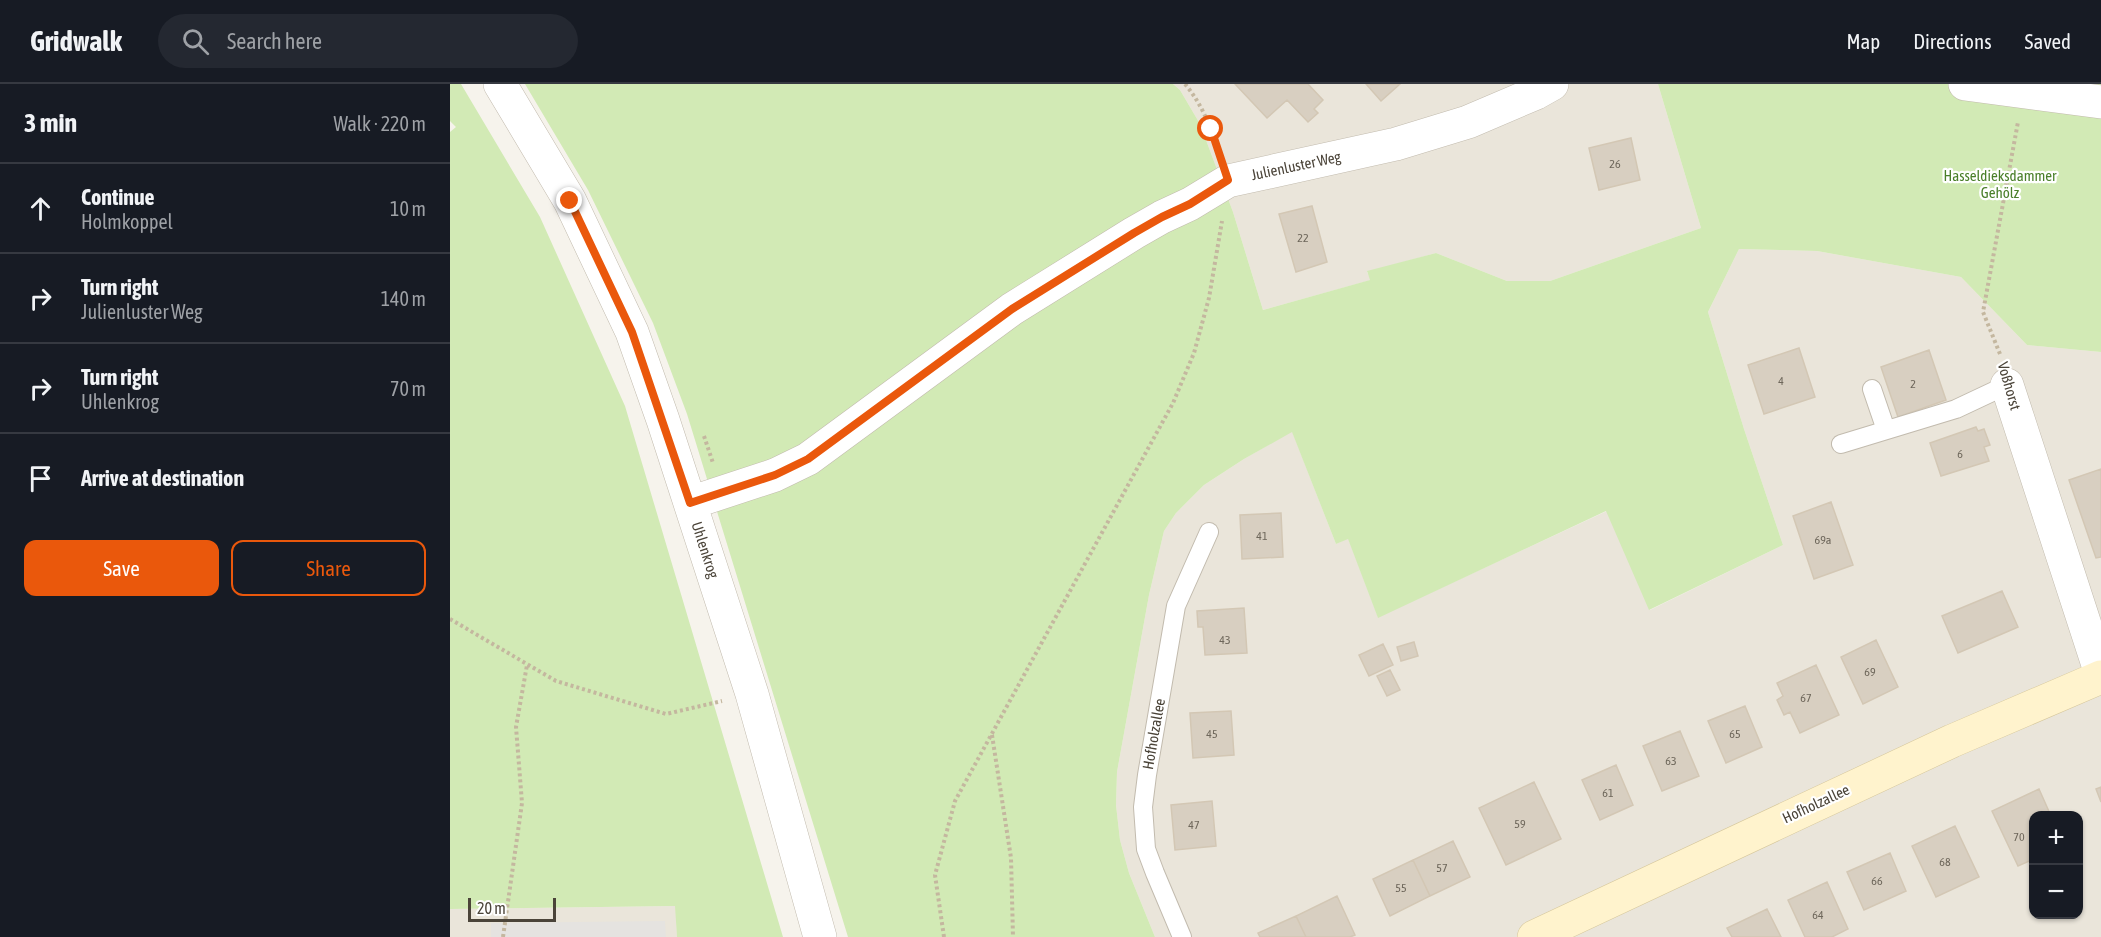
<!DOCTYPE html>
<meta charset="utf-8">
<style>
:root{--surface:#171b24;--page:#242831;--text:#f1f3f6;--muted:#9ea1a6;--line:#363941;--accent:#ea580c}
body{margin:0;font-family:"Asap Condensed",sans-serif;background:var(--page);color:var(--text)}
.controls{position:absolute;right:18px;bottom:18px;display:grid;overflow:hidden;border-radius:12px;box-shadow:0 2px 4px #0004}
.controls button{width:54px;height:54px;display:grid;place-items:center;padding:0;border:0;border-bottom:2px solid var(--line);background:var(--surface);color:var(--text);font:30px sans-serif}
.scale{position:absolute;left:18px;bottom:15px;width:88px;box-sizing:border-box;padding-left:6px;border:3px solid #4b4439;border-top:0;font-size:16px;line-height:21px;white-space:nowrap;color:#4b4439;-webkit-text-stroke:4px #fff;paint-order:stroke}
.stop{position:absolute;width:18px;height:18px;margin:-14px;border:4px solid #ea580c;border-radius:50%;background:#fff}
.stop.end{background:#ea580c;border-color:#fff;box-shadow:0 2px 6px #0008}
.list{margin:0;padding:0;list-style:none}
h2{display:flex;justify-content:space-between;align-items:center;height:78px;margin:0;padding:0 24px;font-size:26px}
h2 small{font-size:20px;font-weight:400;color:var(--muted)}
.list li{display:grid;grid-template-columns:39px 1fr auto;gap:18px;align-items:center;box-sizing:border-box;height:90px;padding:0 24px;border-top:2px solid var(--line)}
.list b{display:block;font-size:22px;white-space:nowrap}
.list p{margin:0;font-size:20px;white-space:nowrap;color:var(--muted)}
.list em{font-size:20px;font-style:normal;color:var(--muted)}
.actions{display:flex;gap:12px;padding:18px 24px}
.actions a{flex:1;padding:14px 0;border:2px solid var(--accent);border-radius:12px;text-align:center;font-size:21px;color:var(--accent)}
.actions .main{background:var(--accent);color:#fff}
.icon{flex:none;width:33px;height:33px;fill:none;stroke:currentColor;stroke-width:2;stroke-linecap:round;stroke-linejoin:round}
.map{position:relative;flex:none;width:1651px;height:853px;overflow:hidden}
header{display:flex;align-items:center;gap:36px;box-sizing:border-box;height:84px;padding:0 30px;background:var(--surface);border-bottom:2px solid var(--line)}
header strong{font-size:28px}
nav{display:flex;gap:33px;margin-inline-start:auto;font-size:21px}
.search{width:420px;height:54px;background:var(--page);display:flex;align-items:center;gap:15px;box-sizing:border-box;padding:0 21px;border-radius:33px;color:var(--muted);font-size:22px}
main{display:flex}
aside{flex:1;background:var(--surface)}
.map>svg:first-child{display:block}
</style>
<header>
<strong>Gridwalk</strong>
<div class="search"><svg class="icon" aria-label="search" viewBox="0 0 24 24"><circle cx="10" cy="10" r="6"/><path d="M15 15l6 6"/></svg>Search here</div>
<nav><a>Map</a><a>Directions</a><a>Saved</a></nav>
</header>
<main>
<aside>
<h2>3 min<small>Walk · 220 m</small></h2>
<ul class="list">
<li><svg class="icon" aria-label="ahead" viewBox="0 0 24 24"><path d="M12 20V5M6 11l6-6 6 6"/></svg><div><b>Continue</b><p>Holmkoppel</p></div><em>10 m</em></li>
<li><svg class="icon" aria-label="right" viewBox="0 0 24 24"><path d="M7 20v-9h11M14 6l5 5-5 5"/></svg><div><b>Turn right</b><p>Julienluster Weg</p></div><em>140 m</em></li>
<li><svg class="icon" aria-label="right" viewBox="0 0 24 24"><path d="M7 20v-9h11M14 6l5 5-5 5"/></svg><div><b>Turn right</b><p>Uhlenkrog</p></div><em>70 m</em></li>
<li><svg class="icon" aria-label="arrive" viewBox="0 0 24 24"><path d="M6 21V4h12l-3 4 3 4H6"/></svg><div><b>Arrive at destination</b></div></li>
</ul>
<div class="actions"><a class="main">Save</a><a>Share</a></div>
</aside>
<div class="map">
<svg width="1651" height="853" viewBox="0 0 1651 853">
<rect width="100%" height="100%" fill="#f6f3ec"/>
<path fill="#eae5da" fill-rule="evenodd" d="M723,0H1208L1251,144L1100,197H1057L986,169L917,188L921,196L813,226L783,128L750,40L730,6Z
M1289,165L1367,167L1511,193L1577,261L1651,268V853H705L679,789L670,756L666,721L667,688L699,511L714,447L726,429L754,401L794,375L842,347L886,460L898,454L928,533L1157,427L1200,526L1333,461L1294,345L1258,228ZM1584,732H1628V830H1584Z
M226,822L227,853H0V825Z"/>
<path fill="#d2eab5" d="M0,0H11L90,133L175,322L333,853H227L225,822L0,825V48L6,43L0,37Z
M75,0H723L730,6L750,40L783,128L813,226L920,196L917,187L986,169L1057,197H1100L1251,144L1208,0H1651V268L1577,261L1511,193L1367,167L1289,165L1258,228L1294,345L1333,461L1199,526L1156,427L928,534L898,455L886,460L842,348L794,375L754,401L726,429L714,447L699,511L667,688L666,721L670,756L679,789L705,853H398L237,330L203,239L138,106Z"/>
<path fill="#e5e3e0" d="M215,837L216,853H41V839Z"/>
<path fill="#d8cfc1" stroke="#d3c7b4" stroke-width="1.5" d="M785,0H858L873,16L864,25L868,29L858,38L837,16L817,34Z
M916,0H950L931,17Z
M1181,54L1190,96L1149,106L1139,64Z
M862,122L877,178L846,188L829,130Z
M1349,264L1365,313L1314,330L1298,281Z
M1479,266L1496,316L1448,333L1431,283Z
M1526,343L1528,347L1534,345L1540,361L1534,363L1539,377L1491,392L1480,359Z
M1651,385V473L1646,474L1619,396Z
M1381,418L1403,481L1364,495L1343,432Z
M831,429L833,473L792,475L790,431Z
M1552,507L1568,543L1508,569L1492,532Z
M794,524L797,569L755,571L753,543H748L747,527Z
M1426,556L1448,603L1413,620L1391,573Z
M964,558L968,572L951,577L947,563Z
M933,560L943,581L919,592L909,571Z
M1366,581L1389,631L1350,649L1340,628L1334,631L1327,616L1333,612L1327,599Z
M940,586L950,606L937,612L927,592Z
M1295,622L1312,663L1276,679L1258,637Z
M781,627L784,671L743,674L740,629Z
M1230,647L1249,692L1212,707L1193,662Z
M1166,681L1183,721L1150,736L1132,696Z
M1084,698L1111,755L1056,781L1029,724Z
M1651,703V718L1646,705Z
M1589,705L1601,732H1584V775L1568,782L1542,727Z
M762,717L766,762L725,766L721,721Z
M1505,742L1529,793L1486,813L1462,762Z
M1003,757L1020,793L980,812L963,776Z
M1440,769L1456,807L1414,826L1397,788Z
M963,776L980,812L940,832L923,795Z
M1377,798L1398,845L1382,853H1355L1338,816Z
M887,812L905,851L900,853H856L846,832Z
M1317,825L1331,853H1282L1277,844Z
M846,832L856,853H810L808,849Z"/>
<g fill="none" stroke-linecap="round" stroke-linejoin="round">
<defs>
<path id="lane" d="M1422,305L1436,346
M1391,360L1506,325L1557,301
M732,853L705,789L696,765L693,723L697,691L726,522L759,448"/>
<path id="street" d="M50,0L120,117L182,248L213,336L302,610L370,853
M1515,0L1651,18
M1557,301L1651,590
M240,419L325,391L358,375L562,225L684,149L712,133L740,120L778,97L946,60L1018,38L1086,9L1102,0"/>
<path id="secondary" d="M1084,853L1502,657L1651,593"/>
</defs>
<use href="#lane" stroke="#c2bbae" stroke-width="20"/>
<use href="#street" stroke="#c2bbae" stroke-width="34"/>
<use href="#secondary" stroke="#d6c79b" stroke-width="34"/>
<path stroke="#c4b79f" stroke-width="4" stroke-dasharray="3 3" stroke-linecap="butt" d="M735,0C752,20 761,44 769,68
M1550,270L1533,228L1568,38
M254,352L263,379
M0,535L106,597L216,630L272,617
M542,651L561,774L563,853
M53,853L72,719L66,643L77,581
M494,853L485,791L505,717L723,319L744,269L759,214L772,137"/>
<use href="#lane" stroke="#fff" stroke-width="18"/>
<use href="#street" stroke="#fff" stroke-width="33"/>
<use href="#secondary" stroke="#fff3cd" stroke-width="33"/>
</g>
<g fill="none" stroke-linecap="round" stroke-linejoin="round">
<path stroke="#ea580c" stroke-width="8" d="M120,117L182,248L240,419L325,391L358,375L562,225L684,149L712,133L740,120L778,96L761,45"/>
</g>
<g text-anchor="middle" stroke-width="4.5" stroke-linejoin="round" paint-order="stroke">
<g font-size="12" fill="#6e675b">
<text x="1165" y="84">26</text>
<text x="853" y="158">22</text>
<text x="1331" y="301">4</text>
<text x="1463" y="304">2</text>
<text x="1510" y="374">6</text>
<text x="812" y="456">41</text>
<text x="1373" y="460">69a</text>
<text x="775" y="560">43</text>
<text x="1420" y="592">69</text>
<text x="1356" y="618">67</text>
<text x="762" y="654">45</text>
<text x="1285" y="654">65</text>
<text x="1221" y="681">63</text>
<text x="1158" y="713">61</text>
<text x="1070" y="744">59</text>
<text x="744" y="745">47</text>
<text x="1569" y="757">70</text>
<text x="1495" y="782">68</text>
<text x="992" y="788">57</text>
<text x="1427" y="801">66</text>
<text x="951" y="808">55</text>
<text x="1368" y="835">64</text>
</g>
<g font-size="15" fill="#4b4439" stroke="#fff">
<text transform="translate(846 82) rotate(-12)" y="5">Julienluster Weg</text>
<text transform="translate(1559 302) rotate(74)" y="5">Voßhorst</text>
<text transform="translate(255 466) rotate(72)" y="5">Uhlenkrog</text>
<text transform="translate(704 650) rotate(-80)" y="5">Hofholzallee</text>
<text transform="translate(1366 720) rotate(-25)" y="5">Hofholzallee</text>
</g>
<g font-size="15" fill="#4a7f2a" stroke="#fff">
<text x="1550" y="97">Hasseldieksdammer<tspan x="1550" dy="17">Gehölz</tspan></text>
</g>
</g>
</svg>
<div class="controls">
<button>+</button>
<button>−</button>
</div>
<div class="scale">20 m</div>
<div class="stop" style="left:761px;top:45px"></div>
<div class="stop end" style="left:120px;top:117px"></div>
</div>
</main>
